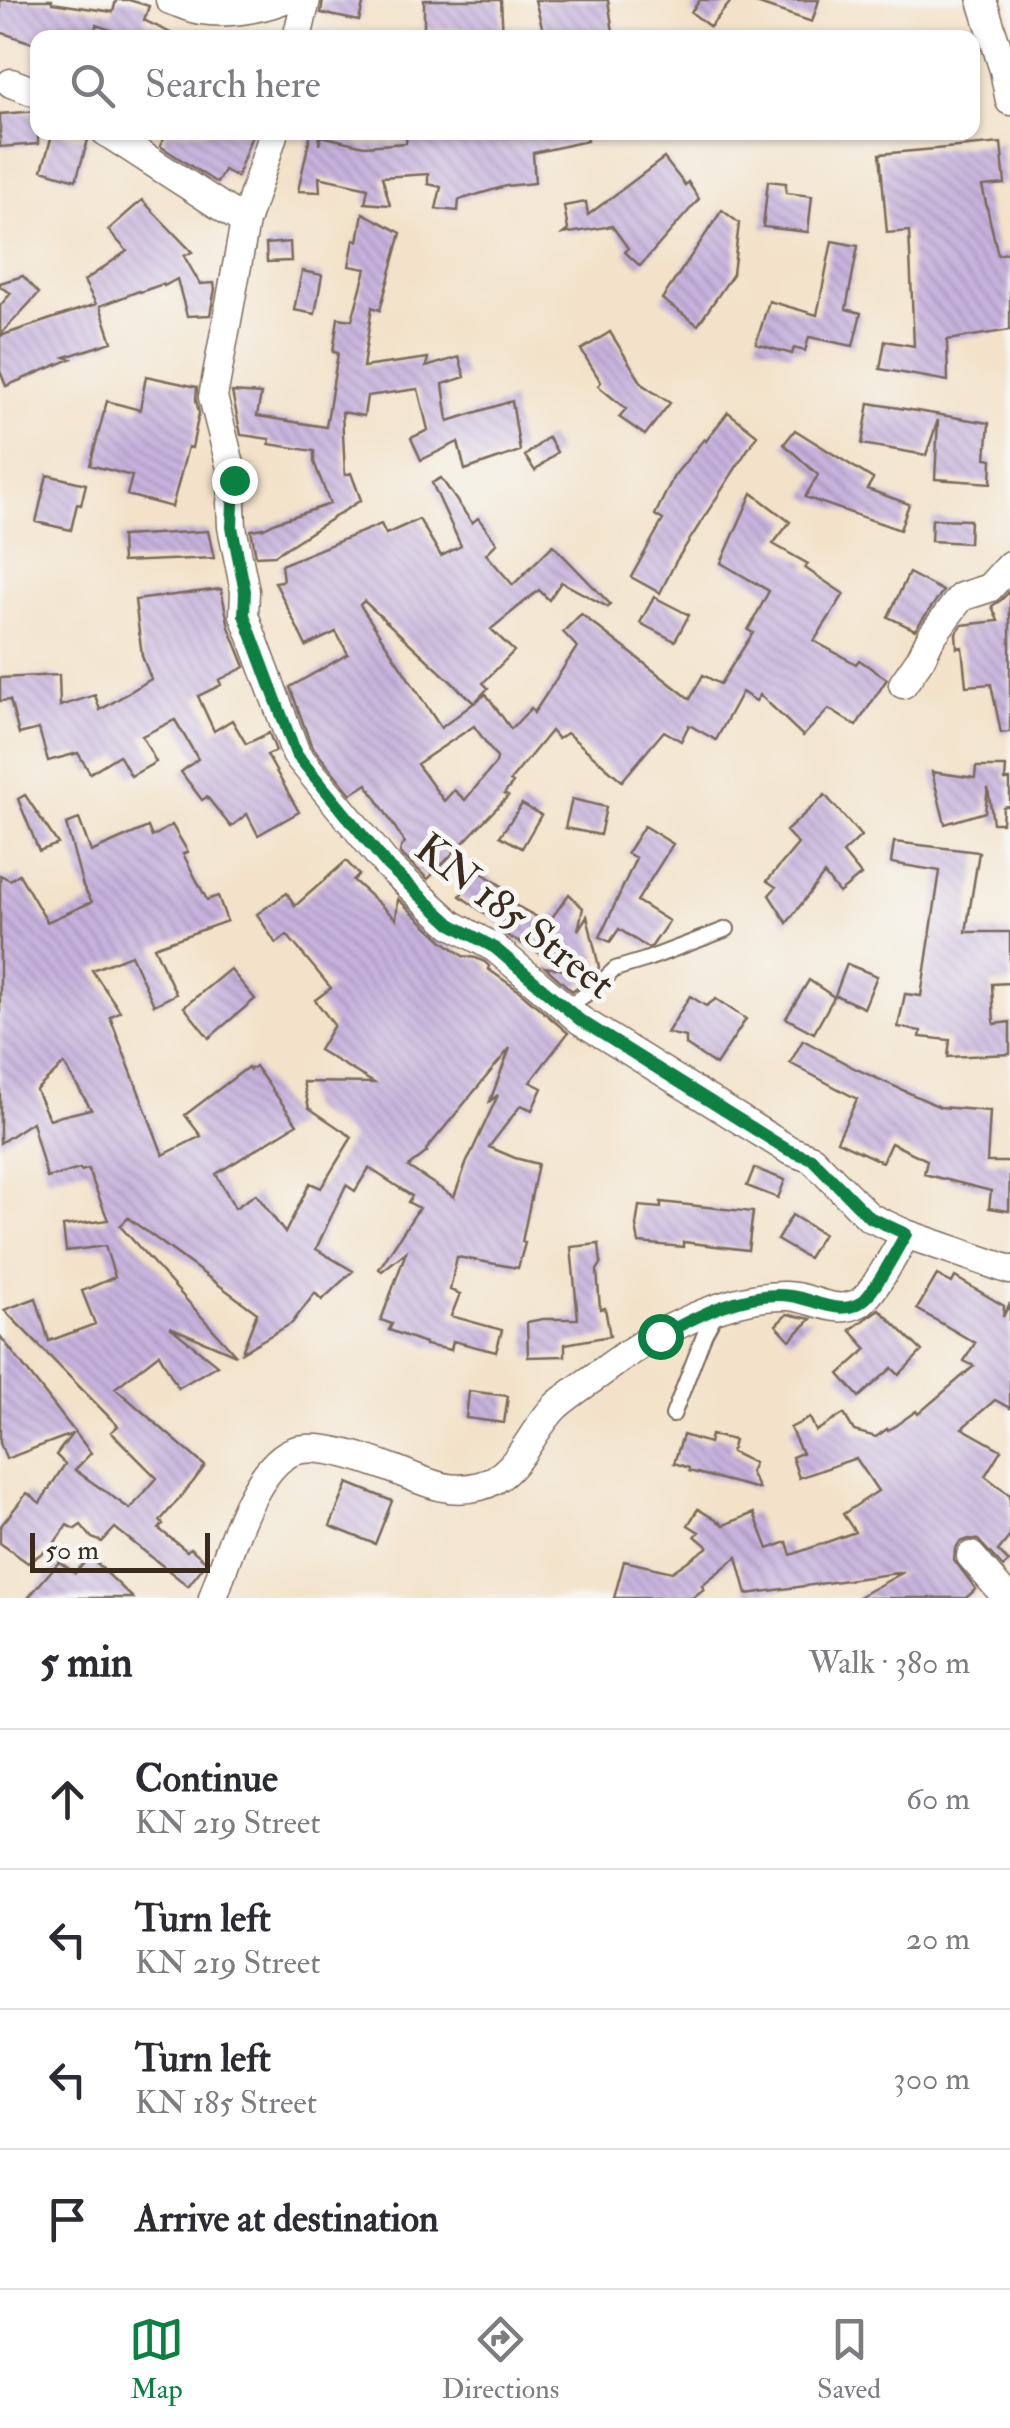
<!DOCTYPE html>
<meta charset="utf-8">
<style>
:root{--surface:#fff;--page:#f7f7f7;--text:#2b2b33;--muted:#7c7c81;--line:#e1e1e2;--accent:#0b8043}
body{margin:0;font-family:"IM FELL Double Pica",serif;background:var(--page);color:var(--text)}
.scale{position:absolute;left:30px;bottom:25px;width:180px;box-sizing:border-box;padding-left:10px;border:5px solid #3b2a1e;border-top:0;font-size:28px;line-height:35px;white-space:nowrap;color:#3b2a1e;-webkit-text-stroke:8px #f6f6f2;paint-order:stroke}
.stop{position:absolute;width:30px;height:30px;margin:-22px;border:8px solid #0b8043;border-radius:50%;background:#fff}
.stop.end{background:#0b8043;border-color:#fff;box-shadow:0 2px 10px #0008}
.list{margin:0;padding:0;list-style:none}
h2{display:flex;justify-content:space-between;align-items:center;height:130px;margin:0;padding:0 40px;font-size:42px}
h2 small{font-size:32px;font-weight:400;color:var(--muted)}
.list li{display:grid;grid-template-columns:65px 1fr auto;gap:30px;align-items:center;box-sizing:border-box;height:140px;padding:0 40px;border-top:2px solid var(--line)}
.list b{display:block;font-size:38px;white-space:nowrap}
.list p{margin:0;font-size:32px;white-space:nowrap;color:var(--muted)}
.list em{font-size:32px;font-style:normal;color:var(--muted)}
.icon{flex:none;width:55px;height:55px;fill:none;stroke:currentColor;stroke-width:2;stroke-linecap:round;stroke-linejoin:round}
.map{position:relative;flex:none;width:1010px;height:1598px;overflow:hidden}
.search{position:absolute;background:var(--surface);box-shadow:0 2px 8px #0004;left:30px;right:30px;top:30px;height:110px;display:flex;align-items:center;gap:25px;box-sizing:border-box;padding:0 35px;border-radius:20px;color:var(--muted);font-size:38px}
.sheet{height:690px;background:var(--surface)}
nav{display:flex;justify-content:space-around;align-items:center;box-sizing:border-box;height:140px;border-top:2px solid var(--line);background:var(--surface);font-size:28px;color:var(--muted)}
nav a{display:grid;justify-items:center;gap:5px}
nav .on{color:var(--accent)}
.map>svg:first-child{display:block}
</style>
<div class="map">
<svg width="1010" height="1598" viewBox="0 0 1010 1598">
<defs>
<pattern id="building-back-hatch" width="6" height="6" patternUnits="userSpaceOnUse" patternTransform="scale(2.5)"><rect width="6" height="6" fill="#c7b3de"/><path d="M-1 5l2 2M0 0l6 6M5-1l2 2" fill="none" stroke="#a392b3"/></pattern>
</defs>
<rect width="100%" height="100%" fill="#f6f6f2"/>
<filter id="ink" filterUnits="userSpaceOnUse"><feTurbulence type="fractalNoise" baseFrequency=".01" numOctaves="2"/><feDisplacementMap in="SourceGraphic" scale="20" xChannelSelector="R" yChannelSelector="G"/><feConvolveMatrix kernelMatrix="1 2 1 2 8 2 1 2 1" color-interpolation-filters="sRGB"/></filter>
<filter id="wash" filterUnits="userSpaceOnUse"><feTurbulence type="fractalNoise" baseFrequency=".0048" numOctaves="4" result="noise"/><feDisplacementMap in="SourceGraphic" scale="40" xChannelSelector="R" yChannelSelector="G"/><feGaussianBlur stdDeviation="2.25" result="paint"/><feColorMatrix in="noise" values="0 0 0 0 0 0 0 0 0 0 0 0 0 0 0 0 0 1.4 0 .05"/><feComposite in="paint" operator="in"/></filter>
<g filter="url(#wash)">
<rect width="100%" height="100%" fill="#f3e2c9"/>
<g id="blocks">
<path fill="url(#building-back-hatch)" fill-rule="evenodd" d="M0,0H52V3L113,12L116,0H129L149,6L144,20L181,38H133L96,25L94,35L90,34L89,38H38V45L0,32Z
M323,0H364L359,21L321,13Z
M424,0H501L503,38H484L483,28L424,29Z
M535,0H608L614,38H545Z
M700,0H732L710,27L691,12Z
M756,0H819L812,22L756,3Z
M38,111V144L0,147V114Z
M53,132L88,140L76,180L42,170Z
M167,132H253L237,177L224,170L217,183L160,146Z
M311,132H319V145L321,136L364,146L406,143L407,132H488V138L547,132H586L587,141L533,153L535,183L506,186L459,200L458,211L436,209L441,187L428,184V174L382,177L390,205L365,203L368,188L319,177L320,192L298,191Z
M1001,143L1005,184L982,186L998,255L1010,252V330L947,340L948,381L880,369L885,341L914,346L909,231L887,233L880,154Z
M664,158L685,185L688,182L699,199L640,266L625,252L628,248L612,226L563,234L568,230L564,206L586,202L588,215Z
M768,181L786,183V193L812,196L808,232L763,227Z
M142,200L192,252L184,256L200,284L214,283L215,289L210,315L187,316L177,279L164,286L163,284L140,292L139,291L100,306L112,342L65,357L71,359L6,386L0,371V336L96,304L84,281L127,251L108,230Z
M722,210L739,223L733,274L698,325L662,299Z
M363,213L401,233L380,310L372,307L363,367L428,358L426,367L459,357L465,377L443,384L448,421L512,401L520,451L465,470L458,442L421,460L411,438L428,430L418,389L367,396L364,416L342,412L345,475L351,473L361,500L275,555L256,556L251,530L264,528L276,522L330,504L314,462V451L269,444L270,439L241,435L232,392L261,394L257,416L326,427L338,353L333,352L338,318L352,320L366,269L349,266L354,240L358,241Z
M832,241L858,246L846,309L861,313L853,346L809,337L805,351L794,348L792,354L756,344L769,301L817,315Z
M290,242L291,261L267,262L266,244Z
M302,271L322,275L315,314L294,310Z
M23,276L39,293L0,335V306L11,293L0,287V283Z
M610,332L643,385L670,403L645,435L619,417L626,409L598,386L601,382L581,350Z
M146,376L197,387L196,400L199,413L192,448L188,447L172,507L127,495L132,476L90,465L107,401L140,410Z
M869,403L989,423L986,458L992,459L991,483L935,479L938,420L926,455L862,444Z
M728,412L757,435L676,561L660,593L631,577L663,520L655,515L674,476L704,439L706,441Z
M795,430L873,479L867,489L909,504L900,530L805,497L818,475L784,444Z
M548,437L557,452L535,471L525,456Z
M47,475L86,484L81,505L77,504L71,530L36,522Z
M441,478L472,523L478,518L497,543L486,554L513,585L553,545L610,604L608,607L561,582L549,600L539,590L491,629L514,651L483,683L488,688L474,703L486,694L511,729L531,708L534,713L577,647L563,632L581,614L690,699L703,675L720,684L753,633L748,630L769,591L721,563L752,493L790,522L773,544L808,564L805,568L844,594L814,641L856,664L859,660L887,679L856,726L829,709L803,736L760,695L756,701L742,692L716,740L689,725L681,741L664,731L622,781L567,733L558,739L551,731L510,781L513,783L504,794L508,796L428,879L400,853L401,847L405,843L367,784L351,794L311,745L290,687L348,654L336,632L306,646L275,582L283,581L281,565L381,524L386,534L419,519L441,556L461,546L432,483ZM364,601L474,703L441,728L360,605ZM474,726L497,758L496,763L465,800L454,790L444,801L417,764Z
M932,519L970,520L969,543L931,541Z
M208,531L214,558L122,562L121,536Z
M909,573L943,591L915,630L888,617Z
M221,589L229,627L245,667L219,680L221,685L198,696L214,731L232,720L246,744L269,733L276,751L267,755L299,812L258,835L247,814L231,827L207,797L202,800L181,772L198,759L175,720L142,736L156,762L131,776L119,755L90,773L78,753L48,761L39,729L19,734L10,700L0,701V678L59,675L60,706L95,695L100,710L151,679L142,656L135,600Z
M1010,591V732L1001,733L991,684L966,686L962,647L957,648L956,633L962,625L998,621L992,606L1001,600Z
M654,597L689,615L675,641L640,623Z
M976,767H1006L1005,780H1010V805L1003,807L1002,823H993L988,788L985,812L945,824L932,772L975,778Z
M25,795L58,844L39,851L18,799Z
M825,795L861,836L843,853L861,875L839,893L824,874L787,923L769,895L776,887L767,881L798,844L786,831Z
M572,799L606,807L600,835L565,828Z
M522,804L541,815L522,848L500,836Z
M79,819L91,852L148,827L152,837L172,825L188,852L183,854L207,900L218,896L227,921L154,947L176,994L154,1005L131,955L92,970L120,1011L110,1017L163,1155L201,1136L185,1115L248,1067L250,1070L255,1066L297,1124L216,1174L235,1208L256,1194L285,1233L310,1183L321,1188L352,1137L309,1108L303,1082L374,1083L319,1050L334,1025L315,1000L331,988L287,935L276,944L257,914L287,893L295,906L346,861L359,875L353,880L396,919L398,899L442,940L463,956L476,958L485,962L489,966L488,969L518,990L568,1033L530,1082L542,1088L532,1110L521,1105L489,1147L515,1158L538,1164L522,1242L525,1243L518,1268L457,1257L450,1290L460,1294L451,1316L502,1330L496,1352L453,1341L451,1350L425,1345V1343L389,1330L392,1324L381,1320L406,1252L382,1271L379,1269L419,1208L408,1202L412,1196L369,1168L355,1191L346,1185L316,1249L353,1271L322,1300L315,1293L292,1323L242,1352L257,1313L128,1218L120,1226L236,1355L170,1327L217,1365L178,1388L159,1354L115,1388L205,1466L193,1482L160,1521L163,1524L159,1529L187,1551L190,1548L207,1562L188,1586L115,1528L102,1542L92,1538L81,1525L75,1529L67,1525L53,1545L28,1563L0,1543V1527L27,1493L40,1503L65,1464L56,1455L72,1434L6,1459L0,1443V1336L91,1453L75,1470L130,1509L157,1478L111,1432L118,1426L4,1310L36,1298L49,1341L95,1324L82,1291L115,1277L105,1246L66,1251L63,1226L108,1220L88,1169L81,1171L80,1169L47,1178L32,1122L0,1143V875L10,880L19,874L47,922L92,902L83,886L66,824ZM510,1048L490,1101L498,1095L466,1164L454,1197L408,1167L427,1152L426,1150ZM64,1064L91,1109L49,1119L36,1090Z
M644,826L673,844L637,901L669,921L652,946L648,948L619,929L610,942L600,937L636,858L627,853Z
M894,842L979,852L966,932H1010V983L992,984L994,1024L1010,1022V1054L948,1057L950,1040L920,1037L921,1031L898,1027L905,994L921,996L940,871L891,863Z
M477,870L511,892L506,900L548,923L569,894L583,908L578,930L587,916L599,967L596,973L572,991L545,967L572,971L508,936L501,931L503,926L460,896Z
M847,964L877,976L864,1008L835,995Z
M230,969L255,999L209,1038L184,1007Z
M809,980L834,997L814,1033L786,1018Z
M690,996L706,1006L716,999L746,1019L716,1065L686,1045V1037L667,1033Z
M803,1040L856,1069L940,1107L990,1111L987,1162H1010L1009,1211L989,1208L991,1191L924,1174L927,1160L891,1143L882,1162L837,1141L857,1099L790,1063Z
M754,1168L785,1180L778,1198L747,1186Z
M661,1202L753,1212L748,1250L683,1242V1247L639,1243L636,1226L639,1206L661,1208Z
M792,1215L823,1234L808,1258L777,1240Z
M599,1244L601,1264L597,1270L600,1309L605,1308L610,1336L565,1344V1356L528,1357L527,1322L543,1319H578L571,1247Z
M937,1275L952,1283L955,1277L1004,1306L1003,1317L1010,1303V1408L995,1400L962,1428L1001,1450L985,1476L1010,1495V1536L998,1551L1009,1562L1003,1567L978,1540L969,1539L960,1542L955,1549L954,1560L976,1589L966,1598H856L904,1572L747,1594L737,1557L702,1585L704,1589L692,1598H614L624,1561L672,1572L708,1547L695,1536L699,1532L688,1525L698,1509L724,1525L754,1513L768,1549L787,1542L791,1555L855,1532L843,1514L878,1491L856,1458L799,1478L792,1457L802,1453L790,1428L810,1418L816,1431L844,1414L854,1431L876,1437L887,1429L888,1431L916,1411L918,1414L974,1366L964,1361L975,1343L917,1309Z
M879,1309L922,1351L899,1375L892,1368L859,1397L839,1374L867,1349L850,1330Z
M787,1314L811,1319L790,1340L776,1325Z
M469,1391L508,1396L504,1423L466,1418Z
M683,1435L709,1443L711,1435L734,1440L731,1452L754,1463L750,1472L759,1489L689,1471V1468L674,1463Z
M348,1483L392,1501L375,1544L330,1526Z
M90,1557L133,1598H28L59,1562L75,1573Z"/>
</g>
</g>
<g filter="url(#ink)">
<use href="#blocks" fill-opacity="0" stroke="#7b6a5a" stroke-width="2.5"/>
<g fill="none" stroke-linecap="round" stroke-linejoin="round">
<defs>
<path id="lane" d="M572,1012L571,1010L579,999L594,989L615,969L645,960L727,929
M673,1415L705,1333L716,1313"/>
<path id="street" d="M170,0C180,3 191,9 201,10C227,14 258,9 282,0
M982,0L1004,70L1010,101
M297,38L306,0
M11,83L38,93
M106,132L245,222
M274,132L245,222L213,397L234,480L231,503L232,527L245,591L244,615L296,754L387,865L451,924L495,948L580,1020L789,1150L812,1159L869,1217L906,1234L1010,1270
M903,684L921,658L931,637L961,597L989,588L1010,565
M971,1556L1007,1598
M213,1598C226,1560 254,1461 297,1450C324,1444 367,1459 393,1469C422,1480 447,1495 480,1486C519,1476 530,1430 557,1405C572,1392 590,1381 606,1369C653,1333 725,1295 786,1296C811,1296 834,1316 859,1303C873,1295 897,1249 906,1234"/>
</defs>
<use href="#lane" stroke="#7b6a5a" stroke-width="18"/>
<use href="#street" stroke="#7b6a5a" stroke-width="31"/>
<use href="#lane" stroke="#fff" stroke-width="14"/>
<use href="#street" stroke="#fff" stroke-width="28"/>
</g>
</g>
<g fill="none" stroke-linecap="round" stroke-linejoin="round" filter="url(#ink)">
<path stroke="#0b8043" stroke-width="12" d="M234,480L232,527L245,591L244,615L296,754L387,865L451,924L495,948L580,1020L788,1150L812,1159L869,1217L906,1234C895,1252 879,1285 865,1299C844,1319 814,1299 791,1296C746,1290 699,1315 660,1336"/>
</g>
<g text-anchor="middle" stroke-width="10" stroke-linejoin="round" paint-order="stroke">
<g font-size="42" fill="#3b2a1e" stroke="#f6f6f2">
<text transform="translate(516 915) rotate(38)" y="15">KN 185 Street</text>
</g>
</g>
</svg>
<div class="scale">50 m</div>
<div class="stop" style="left:660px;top:1336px"></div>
<div class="stop end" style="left:234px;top:480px"></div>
<div class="search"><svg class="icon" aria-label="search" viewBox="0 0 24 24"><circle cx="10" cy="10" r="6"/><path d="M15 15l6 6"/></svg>Search here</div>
</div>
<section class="sheet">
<h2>5 min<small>Walk · 380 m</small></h2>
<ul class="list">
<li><svg class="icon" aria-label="ahead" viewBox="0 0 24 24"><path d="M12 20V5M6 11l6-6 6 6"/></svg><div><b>Continue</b><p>KN 219 Street</p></div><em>60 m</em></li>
<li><svg class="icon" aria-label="left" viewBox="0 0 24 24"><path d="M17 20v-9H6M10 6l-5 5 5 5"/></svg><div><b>Turn left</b><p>KN 219 Street</p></div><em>20 m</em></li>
<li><svg class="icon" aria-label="left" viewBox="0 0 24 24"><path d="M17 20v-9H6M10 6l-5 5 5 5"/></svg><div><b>Turn left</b><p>KN 185 Street</p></div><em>300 m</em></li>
<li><svg class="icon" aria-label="arrive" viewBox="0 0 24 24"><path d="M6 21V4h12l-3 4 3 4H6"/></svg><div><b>Arrive at destination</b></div></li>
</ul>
</section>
<nav>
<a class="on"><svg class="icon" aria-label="map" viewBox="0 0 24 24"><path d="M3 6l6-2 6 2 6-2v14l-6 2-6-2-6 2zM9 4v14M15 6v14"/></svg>Map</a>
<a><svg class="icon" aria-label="directions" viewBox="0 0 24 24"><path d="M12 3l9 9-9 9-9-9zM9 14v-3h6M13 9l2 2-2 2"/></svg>Directions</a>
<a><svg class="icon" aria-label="saved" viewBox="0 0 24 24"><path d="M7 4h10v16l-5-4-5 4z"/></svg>Saved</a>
</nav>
